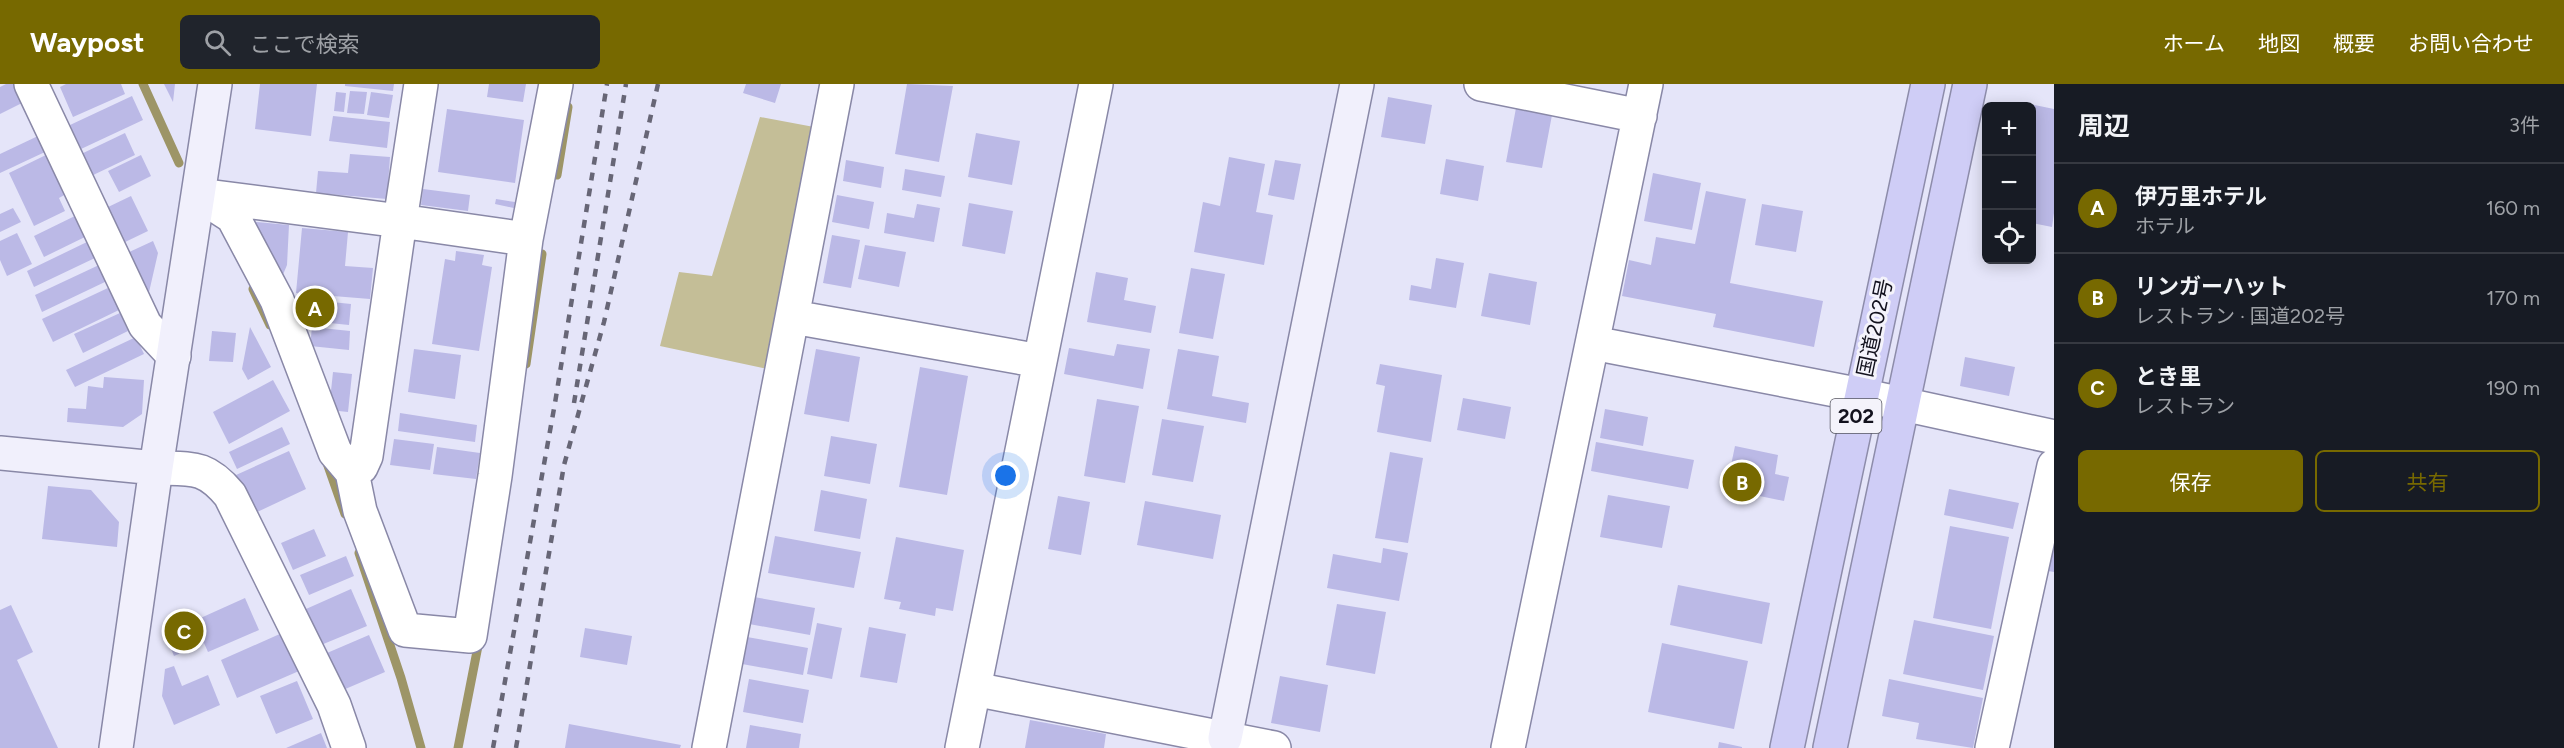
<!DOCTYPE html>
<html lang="ja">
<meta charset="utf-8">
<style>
:root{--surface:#171b24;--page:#20242c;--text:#f1f3f6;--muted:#9ea1a6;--line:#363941;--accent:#776900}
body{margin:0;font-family:Figtree,"Noto Sans JP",sans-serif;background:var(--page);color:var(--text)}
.controls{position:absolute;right:18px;top:18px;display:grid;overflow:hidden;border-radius:9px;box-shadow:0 3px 15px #0003}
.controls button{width:54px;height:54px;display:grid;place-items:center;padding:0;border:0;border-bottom:2px solid var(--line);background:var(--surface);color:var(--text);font:30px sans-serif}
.you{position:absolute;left:1006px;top:392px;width:21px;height:21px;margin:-15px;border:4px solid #fff;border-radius:50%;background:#1a73e8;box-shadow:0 0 0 9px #1a73e833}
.badge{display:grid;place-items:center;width:39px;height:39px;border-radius:50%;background:var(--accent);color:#fff;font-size:20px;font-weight:700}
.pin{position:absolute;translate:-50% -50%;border:3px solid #fff;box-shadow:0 2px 6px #0006}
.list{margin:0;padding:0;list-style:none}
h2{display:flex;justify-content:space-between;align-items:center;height:78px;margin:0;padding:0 24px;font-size:26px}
h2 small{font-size:20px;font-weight:400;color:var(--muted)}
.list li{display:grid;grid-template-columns:39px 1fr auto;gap:18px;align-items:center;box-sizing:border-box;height:90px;padding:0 24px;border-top:2px solid var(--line)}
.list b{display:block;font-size:22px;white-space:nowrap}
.list p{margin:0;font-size:20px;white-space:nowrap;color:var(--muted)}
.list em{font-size:20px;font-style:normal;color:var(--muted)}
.actions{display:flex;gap:12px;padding:18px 24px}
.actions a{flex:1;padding:14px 0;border:2px solid var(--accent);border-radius:9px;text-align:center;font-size:21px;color:var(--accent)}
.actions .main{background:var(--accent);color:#fff}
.icon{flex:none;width:33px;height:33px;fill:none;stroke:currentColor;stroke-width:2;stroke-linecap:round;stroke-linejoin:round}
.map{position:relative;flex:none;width:2054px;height:664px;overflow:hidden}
header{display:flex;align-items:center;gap:36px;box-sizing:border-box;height:84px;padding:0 30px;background:var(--accent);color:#fff}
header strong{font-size:28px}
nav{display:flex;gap:33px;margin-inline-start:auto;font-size:21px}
.search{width:420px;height:54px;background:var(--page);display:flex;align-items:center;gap:15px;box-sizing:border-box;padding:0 21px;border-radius:9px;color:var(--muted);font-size:22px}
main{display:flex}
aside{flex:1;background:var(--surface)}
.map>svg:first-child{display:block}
</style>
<header>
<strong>Waypost</strong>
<div class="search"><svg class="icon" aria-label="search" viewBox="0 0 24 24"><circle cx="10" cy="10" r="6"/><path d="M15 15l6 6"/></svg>ここで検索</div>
<nav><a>ホーム</a><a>地図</a><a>概要</a><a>お問い合わせ</a></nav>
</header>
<main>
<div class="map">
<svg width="2054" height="664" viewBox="0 0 2054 664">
<rect width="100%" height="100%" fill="#e5e5f9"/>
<path fill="#c4be97" d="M760,33L814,43L768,285L660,262L679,188L712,192Z"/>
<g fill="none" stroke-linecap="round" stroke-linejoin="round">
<path stroke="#9d9567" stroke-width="9" d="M143,0L179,79
M557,91L568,23
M253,205L270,241
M526,280L542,170
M327,379L345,430
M359,469L401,594L421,664
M458,664L479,557"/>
</g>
<path fill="#bbb9e6" d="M6,0H13L22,19L0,30V3Z
M66,0H121L125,10L73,33L60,3Z
M164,0H175L173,18Z
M260,0H317L311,52L255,45Z
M345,0H394L393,7L345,2Z
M489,0H526L523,18L487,13Z
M746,0H781L775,19L743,9Z
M907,0L953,2L939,78L895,70Z
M350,7L367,8L364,30L347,29Z
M336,8L346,9L344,28L334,27Z
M371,8L393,11L389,34L367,31Z
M132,12L143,36L81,65L70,41Z
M1388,13L1432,21L1425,60L1381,53Z
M2020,18L2054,25V129L2052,143L2032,139V22H2019Z
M1516,24L1552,31L1542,84L1506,78Z
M447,25L524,36L515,99L438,88Z
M333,32L390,38L387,64L329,57Z
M125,49L135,71L87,94L77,72Z
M976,49L1020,57L1012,101L968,93Z
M38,52L45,68L0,89V70Z
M48,70L66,110L59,114L65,127L34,142L9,89Z
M350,70L390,73L387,115L316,109L318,87L348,89Z
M141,71L151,92L119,108L108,87Z
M1229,73L1265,80L1256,128L1273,131L1264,181L1194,168L1203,118L1220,122Z
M1446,75L1484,82L1478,117L1440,110Z
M846,76L884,83L881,104L843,97Z
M1275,76L1301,80L1294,116L1268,111Z
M905,85L945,92L941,113L902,106Z
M1653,89L1701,99L1692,146L1644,137Z
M423,105L470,111L468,127L421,121Z
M1706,107L1746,115L1730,199L1823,217L1814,263L1713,243L1716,230L1622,212L1629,176L1651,181L1656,153L1695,160Z
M837,111L874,118L869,145L832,138Z
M131,112L148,147L123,159L106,124Z
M496,115L515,118L514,124L495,120Z
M969,119L1013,127L1005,170L962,162Z
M917,120L940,124L934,158L884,149L887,129L914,134Z
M1762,120L1803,127L1796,168L1755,161Z
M13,124L21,138L0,148V130Z
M79,130L89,151L44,173L34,152Z
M247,137L289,141L287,181L282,193Z
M302,144L348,148L345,182L373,184L370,215L296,209Z
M17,149L32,180L7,192L0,176V157Z
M832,151L860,156L851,204L823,199Z
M89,157L97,173L34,203L27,187Z
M153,157L158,169L147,217L125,170Z
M865,161L906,168L899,203L858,195Z
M456,167L484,171L482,181L492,183L479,267L432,260L445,175L455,177Z
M1436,174L1464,179L1456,224L1409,216L1411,201L1431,205Z
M99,181L107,197L42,228L35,211Z
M1191,184L1225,190L1213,255L1179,249Z
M1096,188L1128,194L1124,216L1156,222L1151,249L1087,238Z
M1489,189L1537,198L1530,241L1481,232Z
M110,203L121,225L53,258L42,235Z
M312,216L351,220L349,241L310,237Z
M120,229L128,247L83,269L74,250Z
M250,243L271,283L248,296L242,285Z
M312,243L350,247L349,266L310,262Z
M212,247L236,249L233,278L209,277Z
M136,253L144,270L75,303L66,286Z
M1117,260L1150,265L1143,305L1064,290L1069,264L1114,272Z
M414,265L461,271L455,315L408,308Z
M816,265L860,273L849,338L804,330Z
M1178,265L1219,272L1212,312L1249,319L1246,339L1167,325Z
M1965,273L2015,283L2009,312L1960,302Z
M1380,280L1442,291L1431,358L1377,348L1385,302L1376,300Z
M920,283L968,292L947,411L899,403Z
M333,288L352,290L348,328L329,326Z
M104,293L144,296L142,330L123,343L67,338L68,324L86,325L88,302L103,304Z
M273,296L290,327L229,360L213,328Z
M1463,314L1511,323L1505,355L1457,346Z
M1097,315L1139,322L1125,399L1084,392Z
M1605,325L1648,333L1643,362L1600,354Z
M400,329L477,341L475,358L398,347Z
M1162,335L1204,342L1193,398L1152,391Z
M282,343L290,360L237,385L229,368Z
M831,352L877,360L870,400L824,392Z
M394,355L434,360L430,386L390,381Z
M1596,358L1694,376L1688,405L1591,387Z
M1735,362L1778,371L1775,390L1789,393L1784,417L1726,405Z
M437,363L480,369L476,395L433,390Z
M289,367L306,405L253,430L236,391Z
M1390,368L1423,374L1408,459L1375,454Z
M48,402L91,406L119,438L117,463L42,455Z
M1949,405L2019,419L2013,445L1944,431Z
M821,406L867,415L860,455L814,447Z
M1608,411L1670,422L1662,464L1600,453Z
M1058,412L1090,418L1081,471L1048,465Z
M1145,417L1221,431L1213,475L1137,461Z
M1950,442L2009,453L1991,545L1933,534Z
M314,445L326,472L293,486L281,459Z
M775,452L861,468L854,504L768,489Z
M896,453L964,466L953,527L936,524L935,532L899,525L901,518L884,515Z
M2053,463H2054V488L2048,487Z
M1383,464L1408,469L1399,517L1327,504L1333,470L1381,479Z
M346,472L354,492L309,511L300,491Z
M1678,501L1770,519L1762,560L1670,541Z
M351,505L367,542L321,561L306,525Z
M754,513L815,524L810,551L749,540Z
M245,514L259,546L208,568L204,559L174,572L165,550Z
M1337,520L1386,528L1375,590L1326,581Z
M11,521L33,568L17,576L58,664H0V526Z
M1914,536L1994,552L1983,606L1903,590Z
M817,539L842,544L832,595L807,590Z
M869,543L906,550L897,599L860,593Z
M585,544L632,552L627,581L580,573Z
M282,549L299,587L237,614L221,576Z
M369,551L385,588L343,606L327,569Z
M747,553L808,564L803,591L742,580Z
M1662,559L1748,577L1734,645L1648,628Z
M174,582L182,602L208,591L220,621L174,641L162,612L165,585Z
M1280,592L1328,601L1320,648L1271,639Z
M749,595L809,606L803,639L743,628Z
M1889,595L1983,614L1973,664L1916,655L1919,639L1882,632Z
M297,597L313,635L276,650L260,612Z
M1030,636L1106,650L1104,664H1025Z
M569,640L681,661L680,664H565Z
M750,641L801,650L799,664H746Z
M321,649L327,664H286Z
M1719,658L1742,663V664H1718Z"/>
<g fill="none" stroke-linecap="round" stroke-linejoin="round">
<defs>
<path id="street" d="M31,0L145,241L174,272
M421,0L400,137L526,155
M1481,0L1640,32
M199,111L400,137L366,372L361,383L352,388L335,368L277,216L233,133Z
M793,233L1040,277
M1593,259L1861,311L2054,353
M156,384C192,385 205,381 230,411L334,621L349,664
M352,388L360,427L405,546L470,552L495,392L526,155L556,0
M974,605L1274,664
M709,664L837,0
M962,664L1096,0
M1508,664L1646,0
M1992,664L2054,382"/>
<path id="secondary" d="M0,369L156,384
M1225,654L1357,0
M116,664L156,384L215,0"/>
<path id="highway" d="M1787,664L1928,0
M1830,664L1970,0"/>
</defs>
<use href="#street" stroke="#8988a7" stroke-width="36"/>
<use href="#secondary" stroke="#8988a7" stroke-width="36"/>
<use href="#highway" stroke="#8d8caa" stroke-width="36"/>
<use href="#street" stroke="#fff" stroke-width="33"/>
<use href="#secondary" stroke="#f1f0fc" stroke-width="33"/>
<use href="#highway" stroke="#cfcdf6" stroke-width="33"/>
<path stroke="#676676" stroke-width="4.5" stroke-dasharray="8 8" stroke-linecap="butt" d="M574,319L626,0
M493,664L555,319L607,0
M516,664L564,381L604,238L658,0"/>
</g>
<g text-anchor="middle" stroke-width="6" stroke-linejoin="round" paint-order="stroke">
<rect fill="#f4f3fb" stroke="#565660" stroke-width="1.5" x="1830.5" y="315" width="51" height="34" rx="4.5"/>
<g font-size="20" font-weight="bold" fill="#13121e">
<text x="1856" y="339">202</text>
</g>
<g font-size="21" fill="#13121e" stroke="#f4f3fb">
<text transform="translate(1875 244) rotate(-78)" y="7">国道202号</text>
</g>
</g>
</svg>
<div class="controls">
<button>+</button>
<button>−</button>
<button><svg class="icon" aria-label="locate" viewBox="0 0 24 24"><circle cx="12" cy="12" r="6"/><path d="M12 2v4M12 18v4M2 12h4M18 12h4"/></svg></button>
</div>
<div class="you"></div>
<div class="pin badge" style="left:315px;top:224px">A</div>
<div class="pin badge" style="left:1742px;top:398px">B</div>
<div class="pin badge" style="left:184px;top:547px">C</div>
</div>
<aside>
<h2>周辺<small>3件</small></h2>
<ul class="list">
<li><span class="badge">A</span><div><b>伊万里ホテル</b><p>ホテル</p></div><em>160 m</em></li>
<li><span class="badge">B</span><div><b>リンガーハット</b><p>レストラン · 国道202号</p></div><em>170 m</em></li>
<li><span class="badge">C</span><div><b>とき里</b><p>レストラン</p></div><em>190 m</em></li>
</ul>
<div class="actions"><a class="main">保存</a><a>共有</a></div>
</aside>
</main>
